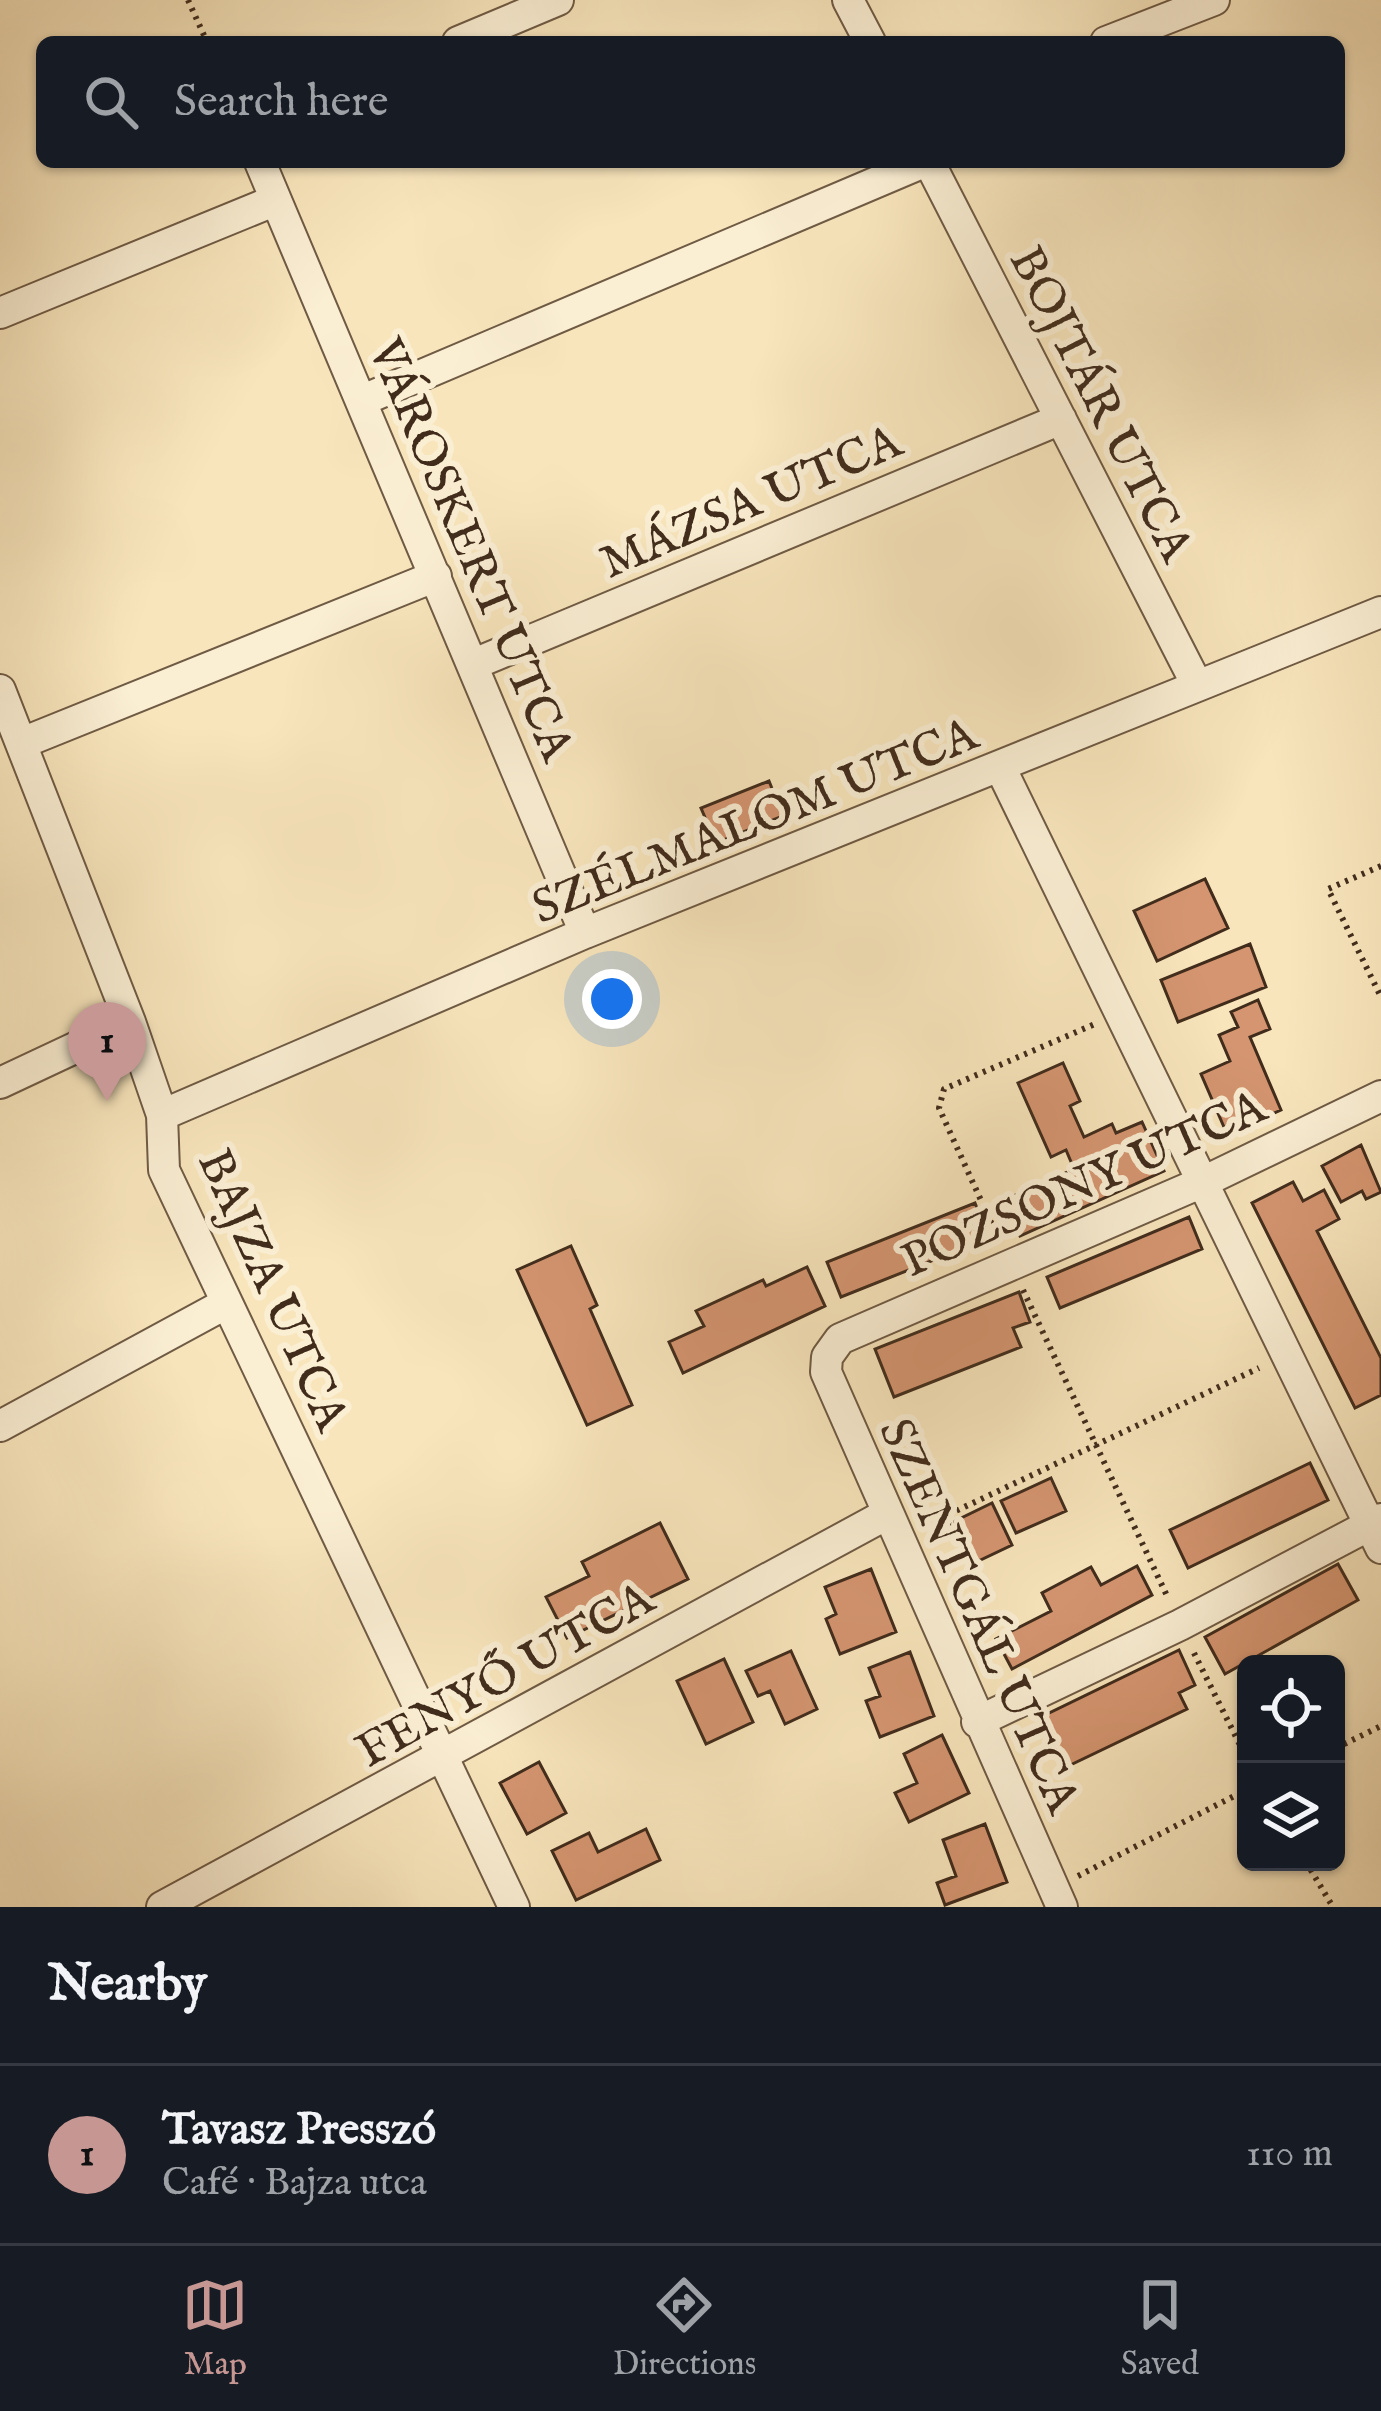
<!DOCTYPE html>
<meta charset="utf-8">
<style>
:root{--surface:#171b24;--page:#20242c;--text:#f1f3f6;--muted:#9ea1a6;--line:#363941;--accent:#c59692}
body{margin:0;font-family:"IM FELL English",serif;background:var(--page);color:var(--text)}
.controls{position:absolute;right:36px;bottom:36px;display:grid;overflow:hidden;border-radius:18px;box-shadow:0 3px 9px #0004}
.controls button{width:108px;height:108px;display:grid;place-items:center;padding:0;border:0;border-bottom:3px solid var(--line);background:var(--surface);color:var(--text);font:60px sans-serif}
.you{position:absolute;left:612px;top:999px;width:42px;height:42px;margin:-30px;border:9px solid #fff;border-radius:50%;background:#1a73e8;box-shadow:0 0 0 18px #1a73e833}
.badge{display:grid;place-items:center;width:78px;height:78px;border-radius:50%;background:var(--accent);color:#111;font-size:39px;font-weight:700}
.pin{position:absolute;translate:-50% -99px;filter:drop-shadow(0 3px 6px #0008)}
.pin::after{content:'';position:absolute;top:63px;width:42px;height:36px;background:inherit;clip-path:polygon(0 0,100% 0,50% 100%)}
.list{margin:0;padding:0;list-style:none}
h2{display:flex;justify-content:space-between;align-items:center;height:156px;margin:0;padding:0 48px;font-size:51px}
h2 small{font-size:39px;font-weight:400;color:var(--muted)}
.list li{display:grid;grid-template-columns:78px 1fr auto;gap:36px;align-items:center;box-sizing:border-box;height:180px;padding:0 48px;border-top:3px solid var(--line)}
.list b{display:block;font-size:45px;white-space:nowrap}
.list p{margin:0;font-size:39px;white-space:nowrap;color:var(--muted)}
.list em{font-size:39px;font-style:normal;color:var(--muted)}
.icon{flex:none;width:66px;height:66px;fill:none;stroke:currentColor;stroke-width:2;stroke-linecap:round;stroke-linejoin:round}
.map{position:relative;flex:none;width:1381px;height:1907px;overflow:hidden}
.search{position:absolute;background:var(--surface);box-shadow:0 3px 9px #0004;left:36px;right:36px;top:36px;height:132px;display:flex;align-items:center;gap:30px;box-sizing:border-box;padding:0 42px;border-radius:18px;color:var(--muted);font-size:45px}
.sheet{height:336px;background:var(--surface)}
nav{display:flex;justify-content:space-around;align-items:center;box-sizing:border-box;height:168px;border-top:3px solid var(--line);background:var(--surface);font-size:33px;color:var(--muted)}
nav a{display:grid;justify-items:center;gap:6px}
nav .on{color:var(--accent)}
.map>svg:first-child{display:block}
</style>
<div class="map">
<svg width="1381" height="1907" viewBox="0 0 1381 1907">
<rect width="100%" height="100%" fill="#f8e5bc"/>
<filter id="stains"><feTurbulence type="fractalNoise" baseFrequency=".00167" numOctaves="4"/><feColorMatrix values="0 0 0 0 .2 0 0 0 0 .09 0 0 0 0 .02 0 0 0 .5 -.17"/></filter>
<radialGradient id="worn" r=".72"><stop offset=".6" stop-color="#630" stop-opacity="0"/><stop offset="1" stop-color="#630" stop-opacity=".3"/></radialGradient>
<path fill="#d49570" stroke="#412c1c" stroke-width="3" d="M769,781L783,816L716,843L701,808Z
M1205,879L1228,928L1157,961L1134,911Z
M1250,944L1266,987L1178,1022L1161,980Z
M1258,1000L1270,1029L1250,1037L1281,1110L1227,1134L1201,1074L1230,1061L1219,1035L1238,1027L1231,1012Z
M1063,1063L1080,1101L1070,1106L1084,1137L1112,1124L1116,1133L1142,1122L1164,1171L1020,1236L1004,1200L1074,1169L1066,1150L1051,1157L1018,1083Z
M1361,1145L1381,1192L1366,1199L1362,1191L1341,1202L1322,1166Z
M1293,1182L1303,1201L1324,1190L1339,1219L1317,1231L1381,1358V1395L1355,1408L1252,1203Z
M975,1203L989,1238L841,1297L827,1262Z
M1189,1217L1202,1249L1060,1308L1047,1277Z
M571,1246L597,1305L590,1309L632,1405L587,1425L517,1270Z
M807,1267L825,1306L683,1373L669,1342L704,1326L696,1311L763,1280L766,1286Z
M1019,1292L1030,1322L1013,1328L1021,1347L894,1397L875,1349Z
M1310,1463L1328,1500L1188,1568L1170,1530Z
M1051,1478L1066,1511L1016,1533L1001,1501Z
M992,1503L1012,1545L970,1565L951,1523Z
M660,1523L688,1579L567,1638L546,1597L589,1576L582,1562Z
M1338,1564L1358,1600L1225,1674L1205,1637Z
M1137,1566L1152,1595L1012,1669L996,1639L1051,1611L1042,1593L1091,1567L1101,1585Z
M871,1569L896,1632L840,1654L826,1619L836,1614L825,1587Z
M1179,1650L1195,1685L1179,1693L1187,1709L1064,1768L1039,1718Z
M791,1651L817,1709L785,1724L770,1691L758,1696L746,1671Z
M910,1652L934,1716L880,1737L866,1701L880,1696L869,1668Z
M724,1659L753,1722L706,1744L677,1681Z
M942,1735L969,1793L909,1822L895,1793L917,1783L904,1754Z
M539,1762L566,1813L527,1834L500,1783Z
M985,1824L1007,1882L945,1905L937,1883L956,1876L943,1840Z
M646,1829L660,1860L576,1900L552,1851L589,1833L598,1852Z"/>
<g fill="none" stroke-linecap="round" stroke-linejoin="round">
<defs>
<path id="minor" d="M848,0L870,42
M458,42L558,0
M1106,42L1214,0
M260,162L276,200
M929,162L1197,685
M0,313L276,200L585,933
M363,400L924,162
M474,664L1061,419
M0,690L130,1022L162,1115L164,1170L514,1907
M22,743L436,576
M1001,769L1381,1548
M0,1083L130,1022
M162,1115L585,933L1381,612
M0,1426L225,1304
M977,1722L1180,1625L1381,1519
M162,1907L887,1514
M1062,1907L826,1372L827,1357L840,1339L1205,1181L1381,1096"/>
</defs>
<use href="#minor" stroke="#6f5a44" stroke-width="34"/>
<path stroke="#412c1c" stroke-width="6" stroke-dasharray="3 6" stroke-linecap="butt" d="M188,0L207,42
M1381,866L1328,889L1381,997
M999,1240L939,1108L944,1089L1095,1024
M1023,1290L1168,1598
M924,1526L1259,1368
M1194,1653L1246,1757
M1336,1748L1381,1726
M1306,1862L1333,1907
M1078,1876L1246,1790"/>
<use href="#minor" stroke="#faeed3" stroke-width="30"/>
</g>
<g text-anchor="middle" stroke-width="12" stroke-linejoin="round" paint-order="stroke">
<g font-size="48" fill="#412c1c" stroke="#faeed3">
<text transform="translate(1103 403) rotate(63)" y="17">BOJTÁR UTCA</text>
<text transform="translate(750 500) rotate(-23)" y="17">MÁZSA UTCA</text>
<text transform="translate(473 549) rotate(67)" y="17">VÁROSKERT UTCA</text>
<text transform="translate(754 819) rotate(-22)" y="17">SZÉLMALOM UTCA</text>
<text transform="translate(1083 1182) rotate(-24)" y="17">POZSONY UTCA</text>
<text transform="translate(275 1289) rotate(66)" y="17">BAJZA UTCA</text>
<text transform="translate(981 1615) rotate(66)" y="17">SZENTGÁL UTCA</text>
<text transform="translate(504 1673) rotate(-29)" y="17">FENYŐ UTCA</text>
</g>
</g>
<rect width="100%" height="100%" filter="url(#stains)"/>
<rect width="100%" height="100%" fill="url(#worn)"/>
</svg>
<div class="controls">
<button><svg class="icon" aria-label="locate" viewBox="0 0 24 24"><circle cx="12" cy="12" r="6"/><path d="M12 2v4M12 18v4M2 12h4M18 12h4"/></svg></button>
<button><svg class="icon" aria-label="layers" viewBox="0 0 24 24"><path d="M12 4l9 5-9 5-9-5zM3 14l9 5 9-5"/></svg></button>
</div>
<div class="you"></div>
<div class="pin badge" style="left:107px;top:1101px">1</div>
<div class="search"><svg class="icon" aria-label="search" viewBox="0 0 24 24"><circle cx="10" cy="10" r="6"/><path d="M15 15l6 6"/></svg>Search here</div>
</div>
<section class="sheet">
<h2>Nearby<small></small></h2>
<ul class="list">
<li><span class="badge">1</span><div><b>Tavasz Presszó</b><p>Café · Bajza utca</p></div><em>110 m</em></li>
</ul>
</section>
<nav>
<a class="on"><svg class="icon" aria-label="map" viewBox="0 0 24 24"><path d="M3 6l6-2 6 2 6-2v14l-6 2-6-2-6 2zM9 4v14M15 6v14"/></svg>Map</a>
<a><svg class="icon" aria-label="directions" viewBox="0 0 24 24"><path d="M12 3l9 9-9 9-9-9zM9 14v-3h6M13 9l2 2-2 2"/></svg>Directions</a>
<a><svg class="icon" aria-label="saved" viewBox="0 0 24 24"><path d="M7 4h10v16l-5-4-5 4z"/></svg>Saved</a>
</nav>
